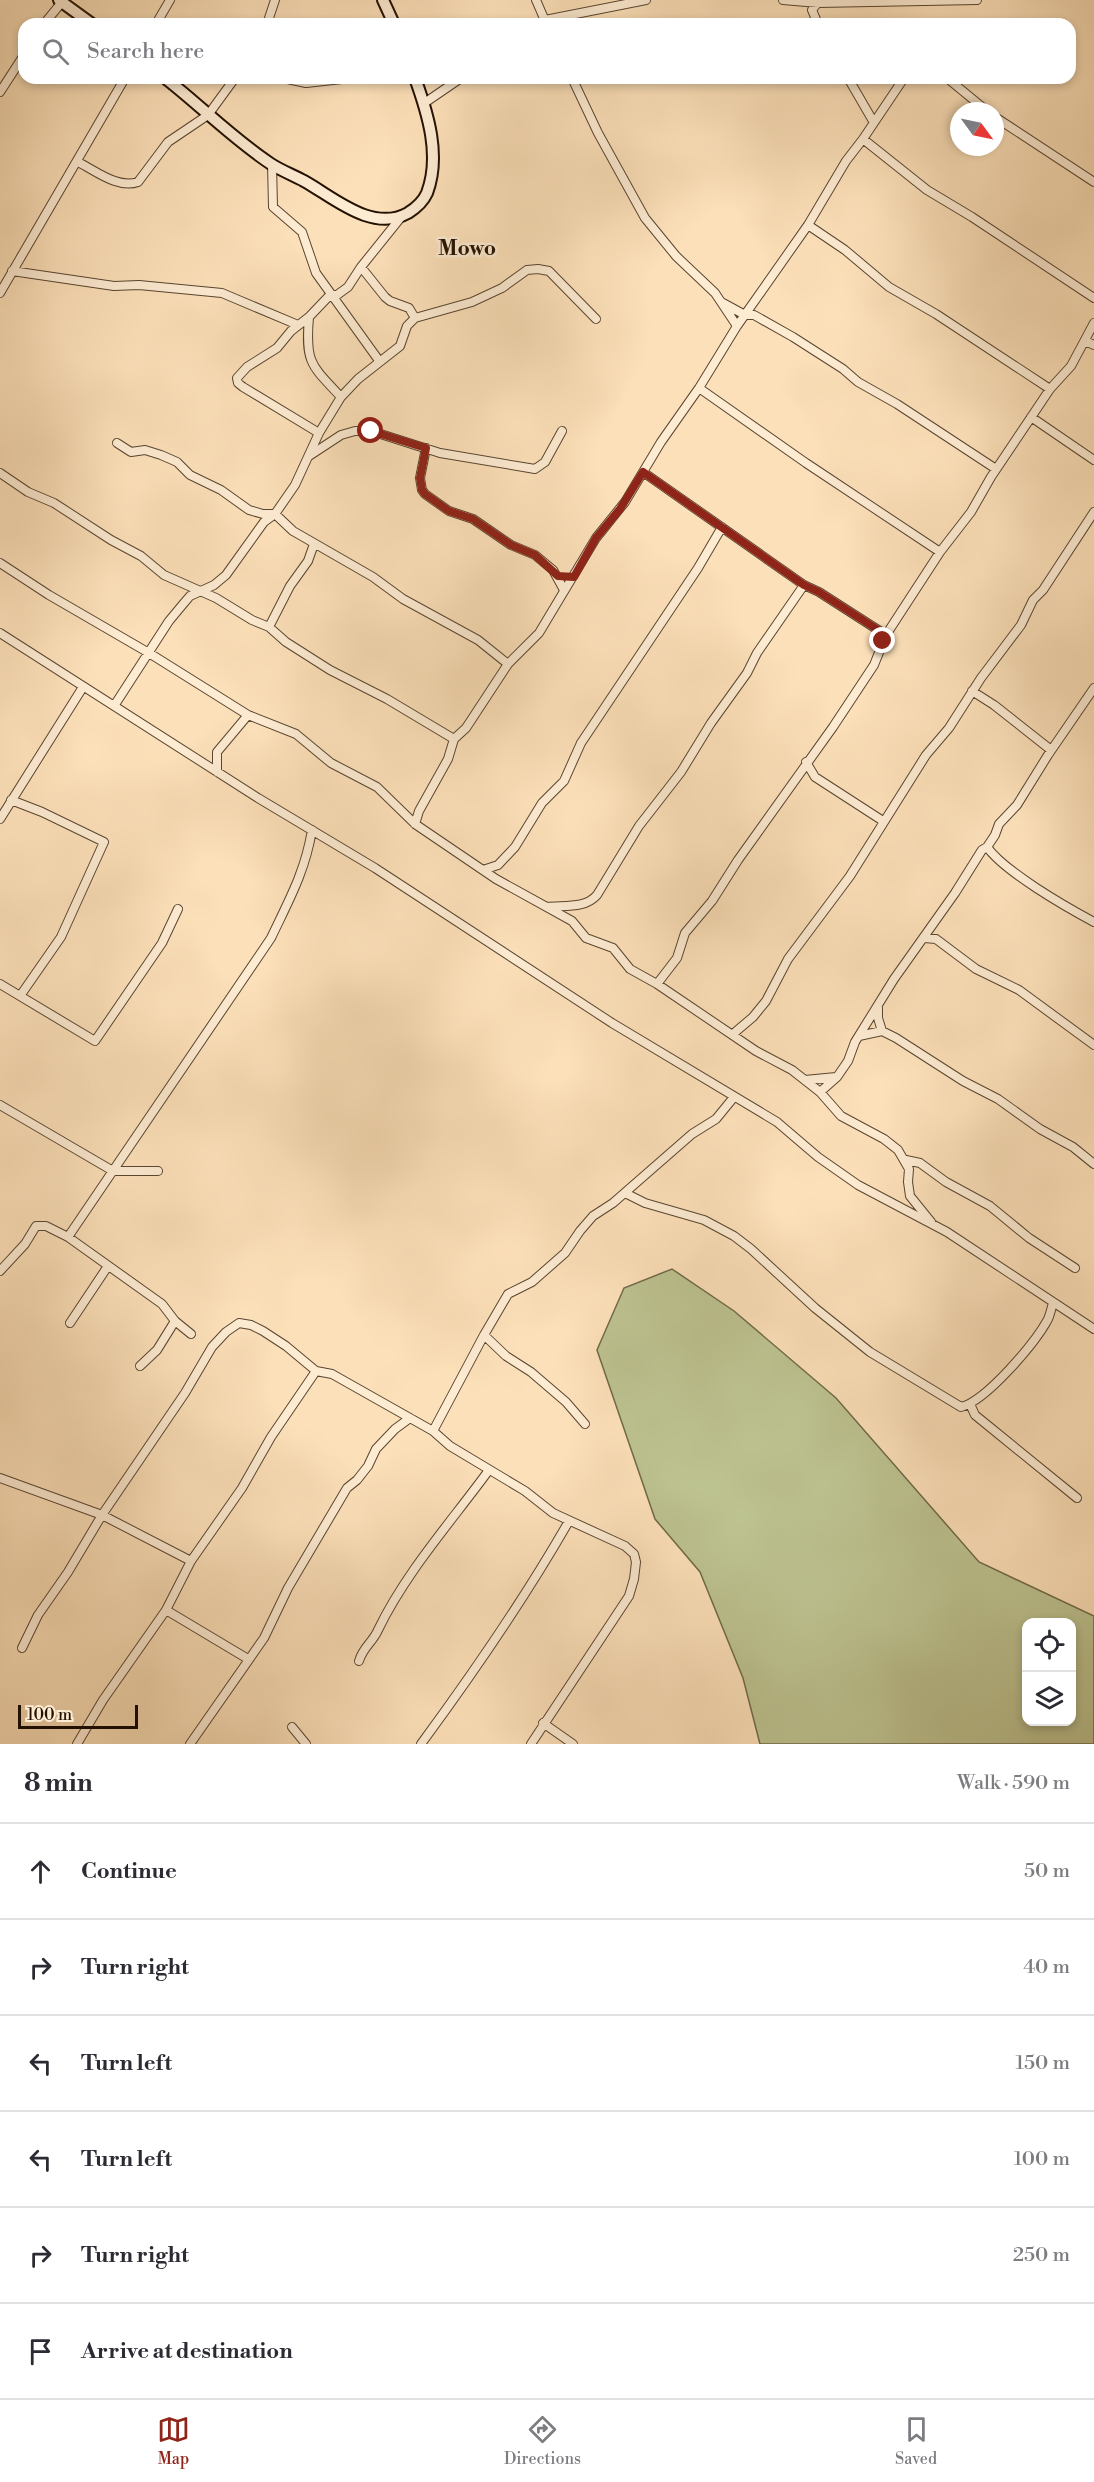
<!DOCTYPE html>
<meta charset="utf-8">
<style>
:root{--surface:#fff;--page:#f2f2f3;--text:#2b2b33;--muted:#7c7c81;--line:#e1e1e2;--accent:#8f2418}
body{margin:0;font-family:"Libre Bodoni",serif;background:var(--page);color:var(--text)}
.controls{position:absolute;right:18px;bottom:18px;display:grid;overflow:hidden;border-radius:12px;box-shadow:0 3px 9px #0003}
.controls button{width:54px;height:54px;display:grid;place-items:center;padding:0;border:0;border-bottom:2px solid var(--line);background:var(--surface);color:var(--text);font:30px sans-serif}
.compass{position:absolute;left:950px;top:102px;width:54px;height:54px;border-radius:50%;background:var(--surface);box-shadow:0 3px 9px #0003;rotate:123deg}
.scale{position:absolute;left:18px;bottom:15px;width:120px;box-sizing:border-box;padding-left:6px;border:3px solid #231102;border-top:0;font-size:16px;line-height:21px;white-space:nowrap;color:#231102;-webkit-text-stroke:4px #fdebd2;paint-order:stroke}
.stop{position:absolute;width:18px;height:18px;margin:-14px;border:4px solid #8f2418;border-radius:50%;background:#fff}
.stop.end{background:#8f2418;border-color:#fff;box-shadow:0 2px 6px #0008}
.list{margin:0;padding:0;list-style:none}
h2{display:flex;justify-content:space-between;align-items:center;height:78px;margin:0;padding:0 24px;font-size:26px}
h2 small{font-size:20px;font-weight:400;color:var(--muted)}
.list li{display:grid;grid-template-columns:39px 1fr auto;gap:18px;align-items:center;box-sizing:border-box;height:96px;padding:0 24px;border-top:2px solid var(--line)}
.list b{display:block;font-size:22px;white-space:nowrap}
.list em{font-size:20px;font-style:normal;color:var(--muted)}
.icon{flex:none;width:33px;height:33px;fill:none;stroke:currentColor;stroke-width:2;stroke-linecap:round;stroke-linejoin:round}
.map{position:relative;flex:none;width:1094px;height:1744px;overflow:hidden}
.search{position:absolute;background:var(--surface);box-shadow:0 3px 9px #0003;left:18px;right:18px;top:18px;height:66px;display:flex;align-items:center;gap:15px;box-sizing:border-box;padding:0 21px;border-radius:18px;color:var(--muted);font-size:22px}
.sheet{height:654px;background:var(--surface)}
nav{display:flex;justify-content:space-around;align-items:center;box-sizing:border-box;height:84px;border-top:2px solid var(--line);background:var(--surface);font-size:16px;color:var(--muted)}
nav a{display:grid;justify-items:center;gap:3px}
nav .on{color:var(--accent)}
.map>svg:first-child{display:block}
</style>
<div class="map">
<svg width="1094" height="1744" viewBox="0 0 1094 1744">
<rect width="100%" height="100%" fill="#fce0b9"/>
<filter id="stains"><feTurbulence type="fractalNoise" baseFrequency=".00333" numOctaves="4"/><feColorMatrix values="0 0 0 0 .2 0 0 0 0 .09 0 0 0 0 .02 0 0 0 .5 -.17"/></filter>
<radialGradient id="worn" r=".72"><stop offset=".6" stop-color="#630" stop-opacity="0"/><stop offset="1" stop-color="#630" stop-opacity=".3"/></radialGradient>
<path fill="#bdc391" stroke="#706a4a" stroke-width="1.5" fill-rule="evenodd" d="M672,1269L734,1311L836,1398L979,1562L1094,1616V1744H760L743,1678L700,1572L655,1519L597,1350L624,1288ZM1026,1622H1072V1722H1026Z"/>
<g fill="none" stroke-linecap="round" stroke-linejoin="round">
<defs>
<path id="street" d="M536,0L546,23
M783,0L818,3L977,0
M44,24L62,2
M156,24L170,0
M267,24L275,0
M540,24L545,20L646,0
M818,24L812,10L819,1
M283,78L306,83L351,78
M572,78L598,133L645,218L676,256L715,293L737,326
M848,78L873,121
M947,78L987,111
M0,92L24,55
M423,104L461,78
M995,117L1094,182
M863,139L927,190L972,217L1094,298
M78,162C96,171 118,189 138,182L168,142L208,115L235,78
M272,164L273,207L302,232L316,273L380,362
M808,225L845,250L889,287L936,314L1050,389
M361,267L385,297L390,301L409,308L415,318
M12,271L114,286L139,285L222,293L298,325
M0,293L125,78
M723,303L745,315H754L793,337L843,369L858,382L897,404L996,469
M309,317C305,363 311,365 341,397
M1085,341L1094,345
M699,388L806,463L940,552
M1031,417L1094,460
M319,433L243,387L238,383L237,378L247,367L277,348L291,331L309,317L330,295H337L348,287L361,267L402,216
M117,443L131,452L145,450L161,455L177,462L190,475L221,490L249,510L263,514H275L293,531L373,577L403,599L478,640L508,664
M426,448L420,478L422,490L425,494L449,511L473,519L511,545L535,555L553,570L564,590
M309,456L341,435L355,431H371L440,453L535,469L545,462L562,431
M643,472L804,585L819,592L886,635
M0,473L28,492L54,503L111,540L141,556L164,575L216,598L252,620L269,627L286,642L330,670L387,699L454,739
M0,563L49,595L149,653L248,715L296,734L331,763L377,787L415,824L496,879L572,921L586,938L613,948L630,969L657,984L756,1051L792,1070L820,1092L841,1116L884,1139L898,1150L909,1169L908,1182L910,1196L931,1222
M269,627L290,586L308,561L314,544
M0,633L258,798L375,868L612,1023L777,1122L818,1157L858,1185L947,1232L1094,1329
M972,691L994,705L1051,750
M114,706L169,621L184,603L190,596L214,585L226,575L264,522L275,514L295,485L319,433L341,397L358,379L400,346L407,326L415,318L472,302L502,288L527,270L538,269L549,271L596,319
M806,762L815,777L883,821
M217,772V752L248,715
M11,800L42,812L104,842L61,937L20,996
M0,819L83,687
M415,824L419,811L448,759L454,739L466,728L508,664L539,633L596,538L625,502L661,442L699,388L737,326L808,225L846,161L863,139L904,78
M987,847C1005,872 1066,907 1094,922
M483,870L498,865L515,847L542,803L564,781L581,743L698,568L722,527
M547,907C564,905 585,909 597,895L639,826L681,772L711,723L747,673L757,653L804,585
M924,938L936,939L976,969L1019,990L1094,1045
M0,984L95,1041L162,943L178,909
M657,984L677,958L685,933L712,901L738,860L833,727L874,665L886,635L940,552L971,512L991,477L1050,389L1071,366L1094,323
M878,1008V1018L882,1031
M733,1034L753,1017L766,1001L788,959L850,876L926,755L949,728L981,678L1021,625L1033,600L1043,590L1094,512
M859,1036L882,1031L896,1038L963,1081L998,1099L1040,1129L1073,1147L1094,1164
M805,1080L836,1077
M820,1092L837,1077L848,1061L855,1042L894,979L955,893L982,850L987,847L995,835L999,824L1017,805L1048,755L1094,688
M0,1105L113,1171H158
M906,1160L920,1163L946,1182L990,1206L1029,1238L1075,1268
M625,1193L645,1203L704,1220L734,1236L751,1249L815,1308L870,1352L961,1407C986,1401 1034,1344 1047,1321C1050,1316 1051,1309 1053,1303
M68,1237L271,938C289,900 305,872 312,830
M0,1271L25,1244L36,1226H46L68,1237L162,1304L175,1321L191,1334
M70,1323L108,1266
M484,1335L506,1356L531,1372L566,1402L585,1424
M140,1366L157,1350L175,1321
M970,1404L975,1415L1077,1498
M433,1431L484,1335L508,1294L532,1282L565,1253L580,1231L593,1216L613,1203L692,1134L716,1119L734,1097
M0,1478L102,1515L191,1561
M166,1610L248,1659
M22,1648L38,1615L68,1572L102,1515L185,1393L212,1347L226,1332L239,1323L251,1325L263,1331L286,1346L316,1371L332,1374L433,1431L450,1446L525,1491L553,1513L625,1546L634,1554L636,1562L634,1579L629,1596L531,1744
M359,1661C363,1647 373,1642 378,1630C406,1572 451,1522 489,1470
M543,1723L573,1744
M292,1727L306,1744
M77,1744L103,1700L166,1610L191,1561L242,1488L271,1437L316,1371
M190,1744L264,1638L288,1588L347,1488L357,1480L368,1466L376,1449L395,1429L410,1418
M421,1744C474,1672 525,1598 569,1521"/>
<path id="secondary" d="M59,0L92,24
M383,0L394,24
M165,78C201,106 233,139 271,164C282,171 293,175 304,181C333,197 372,233 408,213C416,208 423,202 427,193C441,156 428,114 415,78"/>
</defs>
<use href="#street" stroke="#594530" stroke-width="10"/>
<use href="#secondary" stroke="#231102" stroke-width="14"/>
<use href="#street" stroke="#fdebd2" stroke-width="8"/>
<use href="#secondary" stroke="#fdebd2" stroke-width="10"/>
</g>
<g fill="none" stroke-linecap="round" stroke-linejoin="round">
<path stroke="#8f2418" stroke-width="8" d="M371,431L426,448L420,478L422,490L425,494L449,511L473,519L511,545L535,555L558,576L574,577L596,538L620,509L643,472L804,585L819,592L886,635L883,641"/>
</g>
<g text-anchor="middle" stroke-width="5" stroke-linejoin="round" paint-order="stroke">
<g font-size="21" font-weight="bold" fill="#231102" stroke="#fdebd2">
<text x="467" y="255">Mowo</text>
</g>
</g>
<rect width="100%" height="100%" filter="url(#stains)"/>
<rect width="100%" height="100%" fill="url(#worn)"/>
</svg>
<div class="controls">
<button><svg class="icon" aria-label="locate" viewBox="0 0 24 24"><circle cx="12" cy="12" r="6"/><path d="M12 2v4M12 18v4M2 12h4M18 12h4"/></svg></button>
<button><svg class="icon" aria-label="layers" viewBox="0 0 24 24"><path d="M12 4l9 5-9 5-9-5zM3 14l9 5 9-5"/></svg></button>
</div>
<svg class="compass" viewBox="-18 -18 36 36"><path d="M0-13l5 13h-10z" fill="#e53935"/><path d="M0 13l5-13h-10z" fill="#7c7c81"/></svg>
<div class="scale">100 m</div>
<div class="stop" style="left:371px;top:431px"></div>
<div class="stop end" style="left:883px;top:641px"></div>
<div class="search"><svg class="icon" aria-label="search" viewBox="0 0 24 24"><circle cx="10" cy="10" r="6"/><path d="M15 15l6 6"/></svg>Search here</div>
</div>
<section class="sheet">
<h2>8 min<small>Walk · 590 m</small></h2>
<ul class="list">
<li><svg class="icon" aria-label="ahead" viewBox="0 0 24 24"><path d="M12 20V5M6 11l6-6 6 6"/></svg><div><b>Continue</b></div><em>50 m</em></li>
<li><svg class="icon" aria-label="right" viewBox="0 0 24 24"><path d="M7 20v-9h11M14 6l5 5-5 5"/></svg><div><b>Turn right</b></div><em>40 m</em></li>
<li><svg class="icon" aria-label="left" viewBox="0 0 24 24"><path d="M17 20v-9H6M10 6l-5 5 5 5"/></svg><div><b>Turn left</b></div><em>150 m</em></li>
<li><svg class="icon" aria-label="left" viewBox="0 0 24 24"><path d="M17 20v-9H6M10 6l-5 5 5 5"/></svg><div><b>Turn left</b></div><em>100 m</em></li>
<li><svg class="icon" aria-label="right" viewBox="0 0 24 24"><path d="M7 20v-9h11M14 6l5 5-5 5"/></svg><div><b>Turn right</b></div><em>250 m</em></li>
<li><svg class="icon" aria-label="arrive" viewBox="0 0 24 24"><path d="M6 21V4h12l-3 4 3 4H6"/></svg><div><b>Arrive at destination</b></div></li>
</ul>
</section>
<nav>
<a class="on"><svg class="icon" aria-label="map" viewBox="0 0 24 24"><path d="M3 6l6-2 6 2 6-2v14l-6 2-6-2-6 2zM9 4v14M15 6v14"/></svg>Map</a>
<a><svg class="icon" aria-label="directions" viewBox="0 0 24 24"><path d="M12 3l9 9-9 9-9-9zM9 14v-3h6M13 9l2 2-2 2"/></svg>Directions</a>
<a><svg class="icon" aria-label="saved" viewBox="0 0 24 24"><path d="M7 4h10v16l-5-4-5 4z"/></svg>Saved</a>
</nav>
